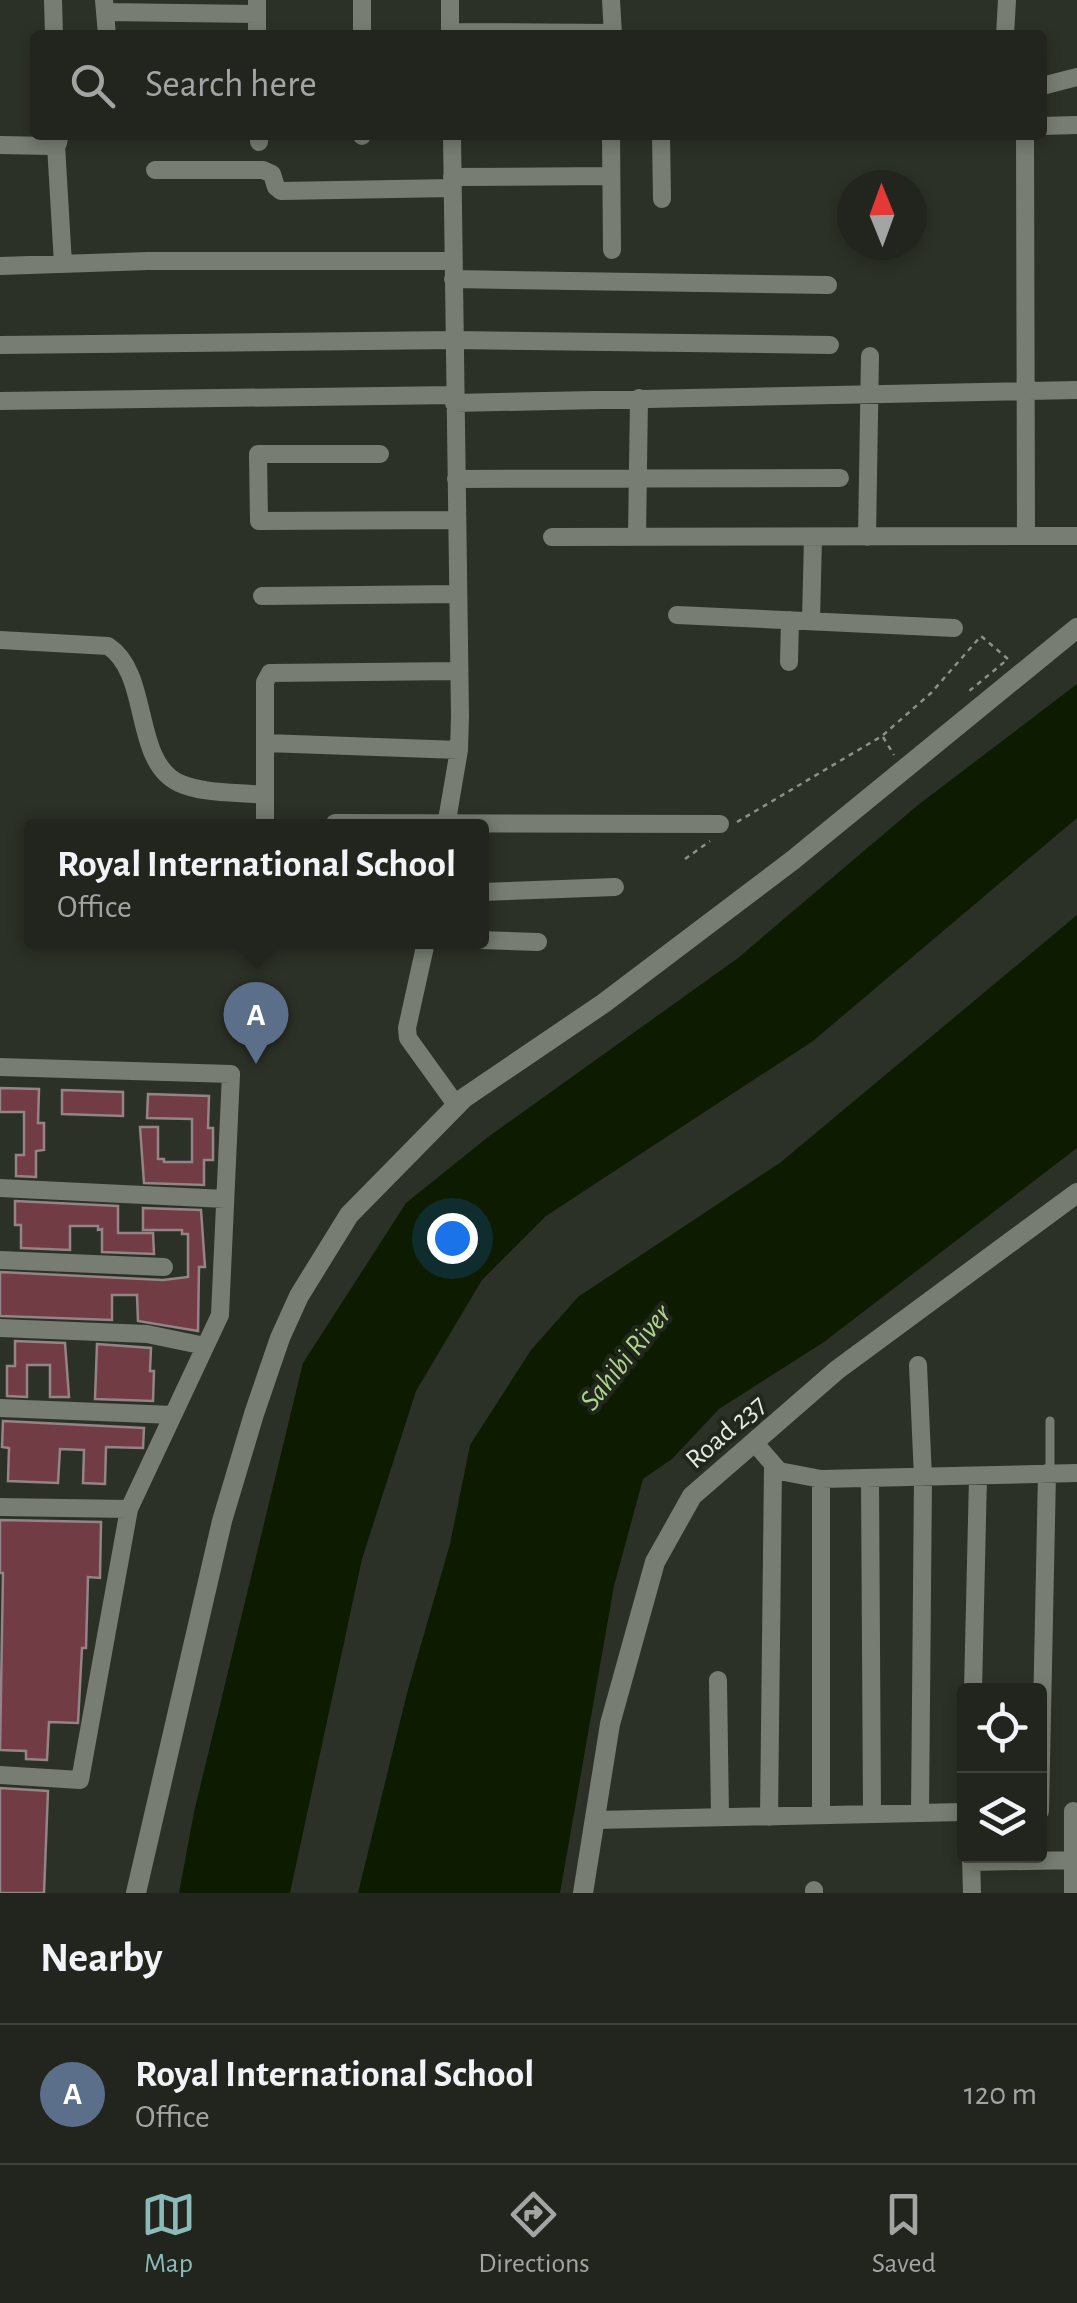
<!DOCTYPE html>
<style>
:root{--surface:#21251d;--page:#292d26;--text:#f1f3f6;--muted:#a2a5a4;--line:#3e423b;--accent:#8bbbb9}
body{margin:0;font-family:"Alegreya Sans",sans-serif;background:var(--page);color:var(--text)}
.controls{position:absolute;right:30px;bottom:30px;display:grid;overflow:hidden;border-radius:10px;box-shadow:0 5px 15px #0003}
.controls button{width:90px;height:90px;display:grid;place-items:center;padding:0;border:0;border-bottom:2px solid var(--line);background:var(--surface);color:var(--text);font:50px sans-serif}
.compass{position:absolute;left:837px;top:170px;width:90px;height:90px;border-radius:50%;background:var(--surface);box-shadow:0 5px 15px #0003;rotate:359deg}
.you{position:absolute;left:452px;top:1238px;width:35px;height:35px;margin:-25px;border:8px solid #fff;border-radius:50%;background:#1a73e8;box-shadow:0 0 0 15px #1a73e833}
.badge{display:grid;place-items:center;width:65px;height:65px;border-radius:50%;background:var(--accent);color:#fff;font-size:32px;font-weight:700}
.pin{position:absolute;translate:-50% -82px;filter:drop-shadow(0 2px 5px #0008)}
.pin::after{content:'';position:absolute;top:52px;width:35px;height:30px;background:inherit;clip-path:polygon(0 0,100% 0,50% 100%)}
.popup{position:absolute;left:24px;top:819px;width:465px;height:130px;box-sizing:border-box;display:grid;place-content:center;border-radius:10px;background:var(--surface);filter:drop-shadow(0 2px 8px #0005);font-size:32px;white-space:nowrap;color:var(--muted)}
.popup b{font-size:38px;color:var(--text)}
.popup::after{content:'';position:absolute;left:50%;top:100%;margin-left:-20px;border:20px solid transparent;border-top-color:var(--surface)}
.list{margin:0;padding:0;list-style:none}
h2{display:flex;justify-content:space-between;align-items:center;height:130px;margin:0;padding:0 40px;font-size:42px}
h2 small{font-size:32px;font-weight:400;color:var(--muted)}
.list li{display:grid;grid-template-columns:65px 1fr auto;gap:30px;align-items:center;box-sizing:border-box;height:140px;padding:0 40px;border-top:2px solid var(--line)}
.list b{display:block;font-size:38px;white-space:nowrap}
.list p{margin:0;font-size:32px;white-space:nowrap;color:var(--muted)}
.list em{font-size:32px;font-style:normal;color:var(--muted)}
.icon{flex:none;width:55px;height:55px;fill:none;stroke:currentColor;stroke-width:2;stroke-linecap:round;stroke-linejoin:round}
.map{position:relative;flex:none;width:1077px;height:1893px;overflow:hidden}
.search{position:absolute;background:var(--surface);box-shadow:0 5px 15px #0003;left:30px;right:30px;top:30px;height:110px;display:flex;align-items:center;gap:25px;box-sizing:border-box;padding:0 35px;border-radius:10px;color:var(--muted);font-size:38px}
.sheet{height:270px;background:var(--surface)}
nav{display:flex;justify-content:space-around;align-items:center;box-sizing:border-box;height:140px;border-top:2px solid var(--line);background:var(--surface);font-size:28px;color:var(--muted)}
nav a{display:grid;justify-items:center;gap:5px}
nav .on{color:var(--accent)}
.map>svg:first-child{display:block}
</style>
<div class="map">
<svg width="1077" height="1893" viewBox="0 0 1077 1893">
<rect width="100%" height="100%" fill="#2c3127"/>
<path fill="#0d1c00" d="M1077,684V818L813,1041L546,1216L482,1280L416,1391L362,1559L290,1893H179L194,1812L303,1363L406,1203L488,1137L738,958L918,805Z
M1077,915V1148L824,1342L719,1409L672,1459L643,1479L614,1586L560,1893H358L407,1693L450,1544L470,1445L531,1350L578,1297L781,1162Z"/>
<path fill="#723c45" stroke="#948486" stroke-width="2.5" d="M0,1088L39,1089L38,1123H44V1150L36,1151V1177L16,1176V1155H24V1112H0Z
M62,1090L123,1092V1116L62,1114Z
M148,1094L209,1096L208,1128H213V1160H204V1185L144,1183L140,1127H158V1159H164V1162H192V1119L147,1118Z
M15,1201L118,1206V1233H153L154,1254L102,1252V1229L98,1230V1226H70V1250L21,1248V1225H15Z
M143,1208L201,1210L205,1267H199L198,1331L138,1321L137,1295H112V1320L0,1316V1272L163,1280L188,1277V1234H182V1230H143Z
M15,1341L65,1343L69,1397H50V1365H27V1397L7,1396V1366H15Z
M97,1344L151,1348L150,1371H154L153,1401L95,1399Z
M3,1421L144,1428L143,1448L106,1447L105,1484L83,1483L84,1450L60,1449L58,1483L8,1481L9,1448L2,1447Z
M0,1520L101,1522L100,1578L88,1577L86,1648H82L78,1723L49,1722L47,1760L26,1759V1751L0,1750L3,1573H0Z
M0,1788L48,1791L44,1893H0Z"/>
<g fill="none" stroke-linecap="round" stroke-linejoin="round">
<path stroke="#8c9088" stroke-width="2.5" stroke-dasharray="5 5" stroke-linecap="butt" d="M883,737L894,755
M737,822L882,736L931,693L981,636L1008,659L968,692
M685,859L710,841"/>
<path stroke="#777d72" stroke-width="9" d="M1050,1421V1473"/>
<path stroke="#777d72" stroke-width="18" d="M53,0L54,35
M104,0L107,35
M257,0V35
M362,0V35
M450,0V35
M611,0L613,35
M105,12L257,14
M450,32L613,33
M1005,35L1007,0
M1042,86L1077,77
M1042,126L1077,125
M259,135V142
M362,135V136
M611,135L612,250
M661,135L662,199
M1025,135L1026,536
M0,145L51,146L58,143L59,138
M56,145L63,264
M155,170H263L272,174L276,187L281,191L452,188
M452,177L610,176
M0,266L148,261H453
M453,279L828,285
M0,345L454,340L830,345
M0,401L455,395
M454,403L1077,390
M380,454H258L259,521L456,520
M456,479L840,478
M552,537L1077,536
M637,537L639,398
M867,537L870,356
M262,596L457,594
M677,615L954,628
M811,621L813,537
M0,640L108,646C151,674 132,761 179,783C203,794 238,792 265,795
M789,662L790,620
M266,743L459,750
M335,823L720,824
M265,826V682L270,673L459,671
M446,826L459,750L460,716L452,135
M481,892L615,887
M481,940L538,942
M426,942L407,1028L408,1038L457,1106
M0,1067L231,1074L220,1315L129,1509L80,1780L0,1775
M0,1188L225,1199
M0,1260L164,1267
M0,1328L147,1334L205,1346
M918,1365L923,1478L920,1813
M0,1408L173,1415
M754,1442L779,1471L821,1479L1077,1473
M870,1479L872,1814
M0,1507L129,1509
M718,1680L720,1817
M973,1690L978,1477
M1040,1811L1047,1473
M821,1815V1479
M769,1817L773,1467
M595,1820L964,1812
M971,1856L972,1893
M971,1862L1077,1860
M814,1890V1893
M1073,1893V1811"/>
<path stroke="#777d72" stroke-width="20" d="M136,1893L222,1521L254,1414L280,1338L299,1296L349,1215L464,1098L604,1003L793,860L1077,628
M583,1893L610,1724L655,1562L692,1496L837,1370L1077,1193"/>
</g>
<g text-anchor="middle" stroke-width="8" stroke-linejoin="round" paint-order="stroke">
<g font-size="28" fill="#e6e9e3" stroke="#22271e">
<text transform="translate(725 1431) rotate(-41)" y="10">Road 237</text>
</g>
<g font-size="30" font-style="italic" fill="#aed58c" stroke="#22271e">
<text transform="translate(625 1357) rotate(-51)" y="10">Sahibi River</text>
</g>
</g>
</svg>
<div class="controls">
<button><svg class="icon" aria-label="locate" viewBox="0 0 24 24"><circle cx="12" cy="12" r="6"/><path d="M12 2v4M12 18v4M2 12h4M18 12h4"/></svg></button>
<button><svg class="icon" aria-label="layers" viewBox="0 0 24 24"><path d="M12 4l9 5-9 5-9-5zM3 14l9 5 9-5"/></svg></button>
</div>
<svg class="compass" viewBox="-18 -18 36 36"><path d="M0-13l5 13h-10z" fill="#e53935"/><path d="M0 13l5-13h-10z" fill="#a2a5a4"/></svg>
<div class="you"></div>
<div class="pin badge" style="left:256px;top:1064px;background:#5c6f8a">A</div>
<div class="popup"><b>Royal International School</b>Office</div>
<div class="search"><svg class="icon" aria-label="search" viewBox="0 0 24 24"><circle cx="10" cy="10" r="6"/><path d="M15 15l6 6"/></svg>Search here</div>
</div>
<section class="sheet">
<h2>Nearby<small></small></h2>
<ul class="list">
<li><span class="badge" style="background:#5c6f8a">A</span><div><b>Royal International School</b><p>Office</p></div><em>120 m</em></li>
</ul>
</section>
<nav>
<a class="on"><svg class="icon" aria-label="map" viewBox="0 0 24 24"><path d="M3 6l6-2 6 2 6-2v14l-6 2-6-2-6 2zM9 4v14M15 6v14"/></svg>Map</a>
<a><svg class="icon" aria-label="directions" viewBox="0 0 24 24"><path d="M12 3l9 9-9 9-9-9zM9 14v-3h6M13 9l2 2-2 2"/></svg>Directions</a>
<a><svg class="icon" aria-label="saved" viewBox="0 0 24 24"><path d="M7 4h10v16l-5-4-5 4z"/></svg>Saved</a>
</nav>
